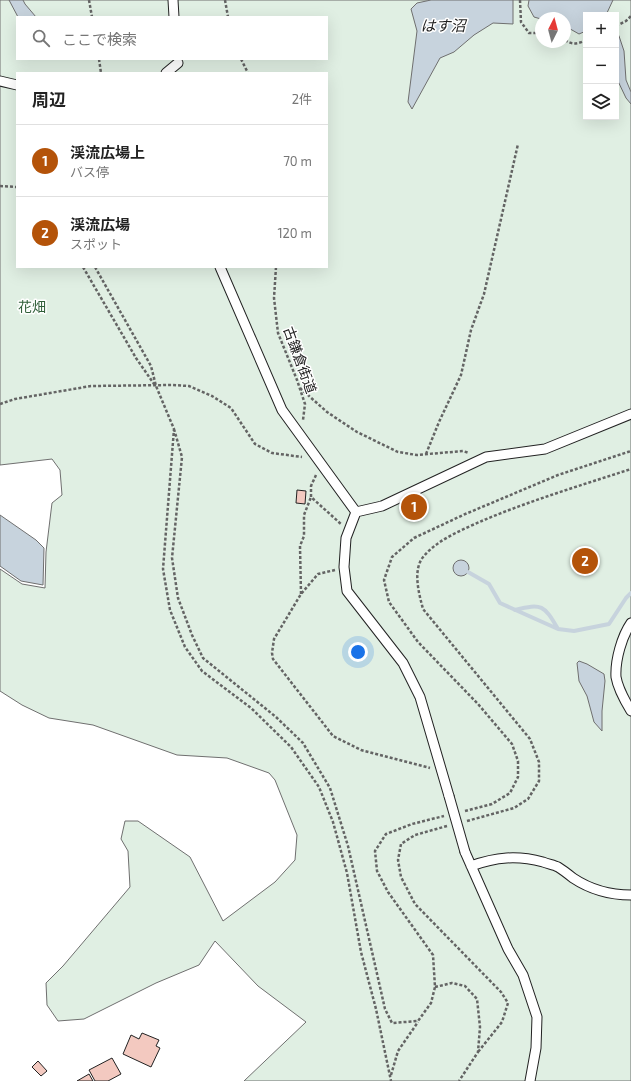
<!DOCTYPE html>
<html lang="ja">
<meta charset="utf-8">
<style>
:root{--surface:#fff;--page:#f6f6f6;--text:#222;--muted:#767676;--line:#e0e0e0;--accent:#b45309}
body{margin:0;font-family:"Exo 2","Noto Sans JP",sans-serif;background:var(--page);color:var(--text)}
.controls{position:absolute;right:12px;top:12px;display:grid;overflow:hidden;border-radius:0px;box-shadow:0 4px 16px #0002}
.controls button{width:36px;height:36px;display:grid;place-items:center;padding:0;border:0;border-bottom:1px solid var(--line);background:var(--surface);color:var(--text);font:20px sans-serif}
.compass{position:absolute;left:535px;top:12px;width:36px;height:36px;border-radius:50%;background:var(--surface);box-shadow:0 4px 16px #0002;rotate:6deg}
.you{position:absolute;left:358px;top:652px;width:14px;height:14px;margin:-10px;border:3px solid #fff;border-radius:50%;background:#1a73e8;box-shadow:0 0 0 6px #1a73e833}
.badge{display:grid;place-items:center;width:26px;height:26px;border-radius:50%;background:var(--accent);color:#fff;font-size:13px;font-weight:700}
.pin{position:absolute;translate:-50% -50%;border:2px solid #fff;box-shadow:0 1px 4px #0006}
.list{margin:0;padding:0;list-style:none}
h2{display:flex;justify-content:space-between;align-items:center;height:52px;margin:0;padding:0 16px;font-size:17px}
h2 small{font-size:13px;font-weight:400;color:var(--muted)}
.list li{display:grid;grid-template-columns:26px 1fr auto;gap:12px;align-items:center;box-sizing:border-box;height:72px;padding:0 16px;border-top:1px solid var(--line)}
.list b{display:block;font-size:15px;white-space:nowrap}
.list p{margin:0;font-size:13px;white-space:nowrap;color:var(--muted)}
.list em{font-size:13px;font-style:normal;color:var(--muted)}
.icon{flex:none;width:22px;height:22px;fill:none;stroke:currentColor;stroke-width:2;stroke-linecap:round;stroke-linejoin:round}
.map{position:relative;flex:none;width:631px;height:1081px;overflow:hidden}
.search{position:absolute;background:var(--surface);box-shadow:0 4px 16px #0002;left:16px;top:16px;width:312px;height:44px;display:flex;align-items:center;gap:10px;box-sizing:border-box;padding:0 14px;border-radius:0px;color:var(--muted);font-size:15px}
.panel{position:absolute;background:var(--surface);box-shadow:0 4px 16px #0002;left:16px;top:72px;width:312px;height:196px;border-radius:0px}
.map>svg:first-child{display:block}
</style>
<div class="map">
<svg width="631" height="1081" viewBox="0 0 631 1081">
<rect width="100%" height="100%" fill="#fff"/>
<path fill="#e0efe3" stroke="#6f6f6f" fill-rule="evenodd" d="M0,0H631V1081H244L306,1022L258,986L215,941L199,965L156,983L84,1019L58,1021L47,1005L46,983L63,966L130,887L128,851L121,839L125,821H138L190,857L223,921L275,882L295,860L297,835L275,780L269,773L227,758L177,755L93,725L49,718L22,705L0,691V569L22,584L45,588L46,552L52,503L62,495L60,470L52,459L0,465ZM586,15H616V117H586ZM17,17H327V59H17ZM541,18H565V42H541ZM17,73H327V267H17Z"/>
<path fill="#c7d3dd" stroke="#6f6f6f" d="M9,0H23L25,4L36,17H18Z
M431,0H513V24L493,23L474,35L454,52L440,58L412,109L408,102L417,31L411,9L417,3Z
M529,0H613L606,15H586V31L579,34L565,26V18H541V19L534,17L528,6Z
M616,31L619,36L624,51L626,80L631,92V104L626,98L616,77Z
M0,515L36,540L44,548L43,585L21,581L0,566Z
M453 568a8 8 0 1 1 16 0a8 8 0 1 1-16 0Z
M579,661L587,664L604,674L605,681L602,711V731L594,722L587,696L579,681L577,663Z"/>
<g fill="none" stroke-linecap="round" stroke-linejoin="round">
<path stroke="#c7d3dd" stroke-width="4" d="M468,572L489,584L500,603L558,629L574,631L609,624L626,598L631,593
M515,610C542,603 544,605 558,629"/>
</g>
<path fill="#f3c9c0" stroke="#222" d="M297,490L306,491L305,504L296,503Z
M142,1033L159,1040L156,1046L160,1048L151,1067L123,1054L131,1035L139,1039Z
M112,1058L121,1074L108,1081H95L89,1070Z
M38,1061L47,1071L41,1076L32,1067Z
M89,1074L93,1081H77Z"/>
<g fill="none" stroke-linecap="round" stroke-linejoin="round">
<defs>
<path id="pedestrian" d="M173,0L174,17
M166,73L178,63
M0,81L17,85
M220,267L282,410L356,512
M356,512L346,538L344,567L347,591L403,663L420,697L449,796
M356,512L382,506L486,457L545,449L631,414
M631,623C622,636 615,660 616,677C618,689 625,701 631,711
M465,852L508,949L523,975L537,1017L536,1048L530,1081
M471,866C496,857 517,855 543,862C548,864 554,865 558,867C563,870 568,874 573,878C591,890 609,895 631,895"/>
</defs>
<use href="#pedestrian" stroke="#222" stroke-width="11"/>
<path stroke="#646464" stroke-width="2.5" stroke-dasharray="3 2" stroke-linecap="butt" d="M89,0L92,17
M225,0L228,17
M520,0L521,22L529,33H541
M616,26L626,21L631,16
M565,40C572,45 578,44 586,40
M99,59L101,73
M241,59L248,73
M0,186L17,187
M83,267L136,358L154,384
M95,267L151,366L156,386L174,429L163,569L170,610L185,647L202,671L251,708L291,747L319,787L333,822L347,873L361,952L376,1009L391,1081
M276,267L274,298L278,333L297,380L305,404L303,420
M300,388L327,412L357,432L398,452L417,455L463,451L469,453
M0,404L15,399L91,386L172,385L189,386L212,396L231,408L255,444L272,453L302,457
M174,429L182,457L172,558L178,598L192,635L203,658L276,717L303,743L330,788L348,846L385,1009L392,1023L418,1021L431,1003L435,987L433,955L388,892L377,871L375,851L386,834L412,824L444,816
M426,454L439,422L461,375L471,330L484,294L518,144
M316,475L311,486V497L341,524
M335,570L318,574L301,594L274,639L272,653L273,659L333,736L361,750L430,768
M301,594L300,546L304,536V515L311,497
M465,811L492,804L510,793L518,777V761L512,744L478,704L418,642L389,602L384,580L392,557L414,538L463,515L558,475L631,451
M467,821L514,808L528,799L539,781V762L530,739L423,609C419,594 412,569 424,556C438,539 464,529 484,520C532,500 582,485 631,469
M447,826L415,835L401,844L398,860L401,877L415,904L501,992L508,1003L502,1022L478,1052
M435,987L452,983L465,986L477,999L480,1027L478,1052L459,1081
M391,1075L398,1051L418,1022"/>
<use href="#pedestrian" stroke="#fff" stroke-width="9"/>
<defs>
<path id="pedestrian-bridge" d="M449,796L465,852"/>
</defs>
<use href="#pedestrian-bridge" stroke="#222" stroke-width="11" stroke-linecap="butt"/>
<use href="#pedestrian-bridge" stroke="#fff" stroke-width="9"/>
</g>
<g text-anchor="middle" stroke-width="3" stroke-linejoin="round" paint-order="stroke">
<g font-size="14" fill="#2f5e38" stroke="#fff">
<text x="32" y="312">花畑</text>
</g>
<g font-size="14" fill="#222" stroke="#fff">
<text transform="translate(300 360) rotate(70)" y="5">古鎌倉街道</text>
</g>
<g font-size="15" font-style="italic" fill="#222" stroke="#fff">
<text x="443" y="31">はす沼</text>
</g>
</g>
</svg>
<div class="controls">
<button>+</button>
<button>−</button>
<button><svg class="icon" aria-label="layers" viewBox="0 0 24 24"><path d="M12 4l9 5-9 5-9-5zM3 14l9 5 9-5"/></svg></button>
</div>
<svg class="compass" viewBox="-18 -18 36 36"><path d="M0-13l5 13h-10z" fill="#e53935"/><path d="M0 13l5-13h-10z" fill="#767676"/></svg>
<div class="you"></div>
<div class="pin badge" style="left:414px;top:507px">1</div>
<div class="pin badge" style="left:585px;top:561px">2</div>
<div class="search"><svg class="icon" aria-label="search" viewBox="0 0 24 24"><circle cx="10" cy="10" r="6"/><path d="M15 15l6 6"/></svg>ここで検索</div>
<section class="panel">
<h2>周辺<small>2件</small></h2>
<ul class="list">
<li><span class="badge">1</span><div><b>渓流広場上</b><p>バス停</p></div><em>70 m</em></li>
<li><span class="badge">2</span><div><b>渓流広場</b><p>スポット</p></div><em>120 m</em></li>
</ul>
</section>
</div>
